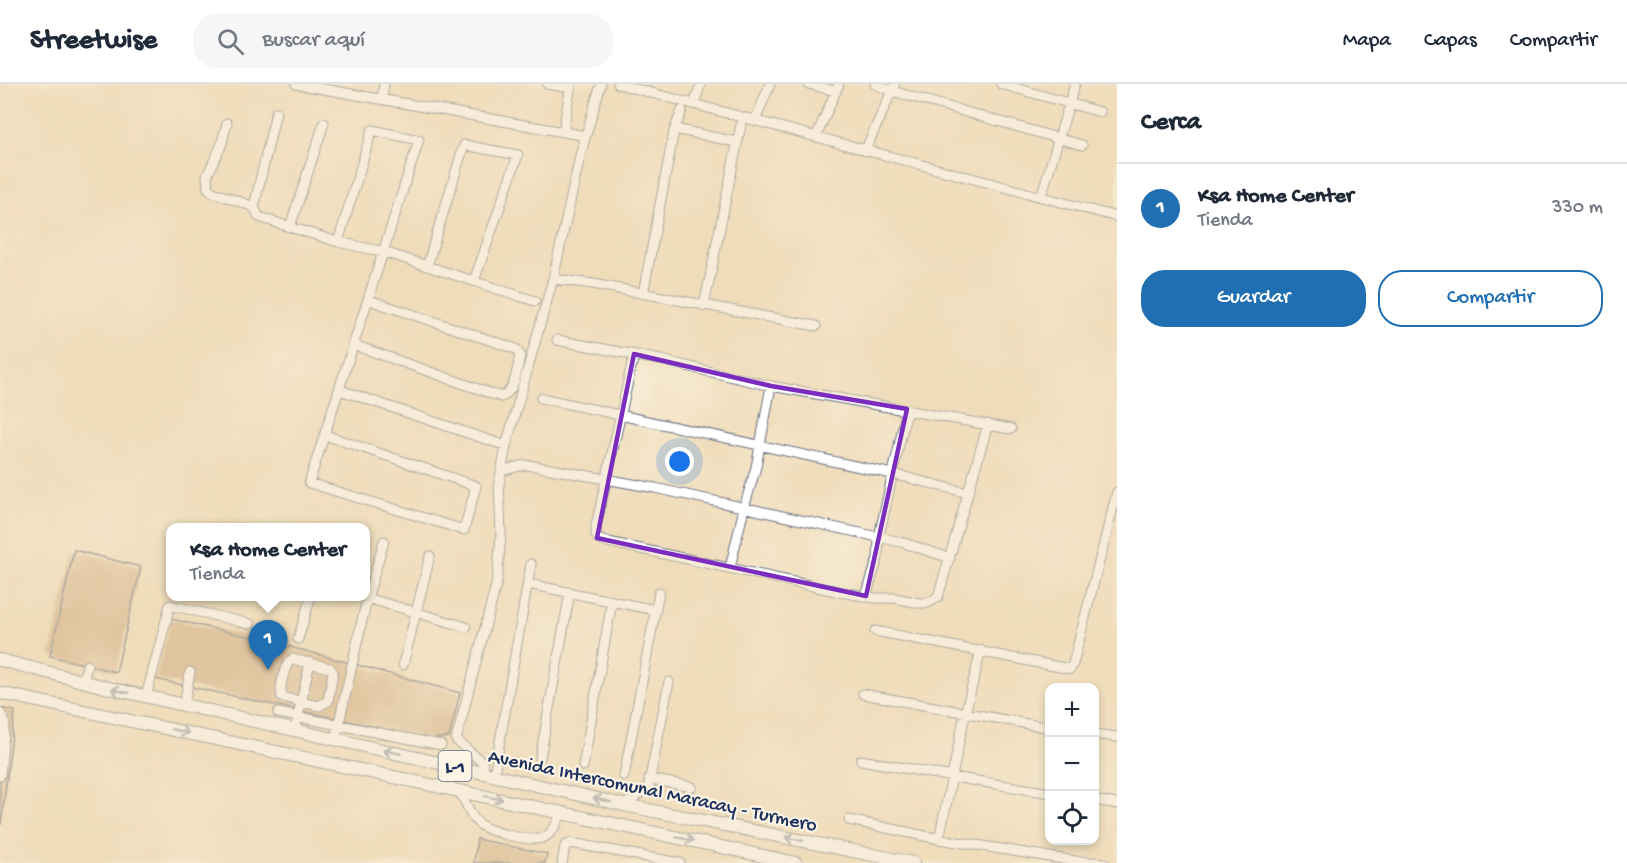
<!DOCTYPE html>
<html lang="es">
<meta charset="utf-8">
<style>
:root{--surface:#fff;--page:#f6f6f7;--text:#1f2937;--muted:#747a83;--line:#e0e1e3;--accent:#1f6fb2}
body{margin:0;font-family:"Gochi Hand",sans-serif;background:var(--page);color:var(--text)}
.controls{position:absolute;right:18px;bottom:18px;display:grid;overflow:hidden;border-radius:12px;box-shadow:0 3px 9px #0003}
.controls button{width:54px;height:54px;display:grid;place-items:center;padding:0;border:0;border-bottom:2px solid var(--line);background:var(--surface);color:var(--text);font:30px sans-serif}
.you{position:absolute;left:680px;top:378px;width:21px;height:21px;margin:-15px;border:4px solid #fff;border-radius:50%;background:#1a73e8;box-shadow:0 0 0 9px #1a73e833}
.badge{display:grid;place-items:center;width:39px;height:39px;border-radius:50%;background:var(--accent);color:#fff;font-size:20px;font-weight:700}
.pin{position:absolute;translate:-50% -50px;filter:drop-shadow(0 2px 3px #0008)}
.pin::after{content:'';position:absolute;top:32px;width:21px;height:18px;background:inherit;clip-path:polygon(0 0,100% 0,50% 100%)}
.popup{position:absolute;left:166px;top:439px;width:204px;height:78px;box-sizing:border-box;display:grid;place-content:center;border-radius:12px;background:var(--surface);filter:drop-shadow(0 2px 4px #0005);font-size:20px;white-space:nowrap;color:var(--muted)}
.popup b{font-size:22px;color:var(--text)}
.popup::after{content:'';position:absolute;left:50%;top:100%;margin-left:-12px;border:12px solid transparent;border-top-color:var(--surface)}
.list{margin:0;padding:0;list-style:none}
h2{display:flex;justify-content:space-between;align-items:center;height:78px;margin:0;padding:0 24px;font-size:26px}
h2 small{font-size:20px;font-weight:400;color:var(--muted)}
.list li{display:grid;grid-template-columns:39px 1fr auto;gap:18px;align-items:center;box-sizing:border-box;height:90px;padding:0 24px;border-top:2px solid var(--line)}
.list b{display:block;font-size:22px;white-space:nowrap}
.list p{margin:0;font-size:20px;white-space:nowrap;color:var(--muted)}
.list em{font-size:20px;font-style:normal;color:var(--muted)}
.actions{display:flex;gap:12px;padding:18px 24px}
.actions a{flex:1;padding:14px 0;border:2px solid var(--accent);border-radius:24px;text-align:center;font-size:21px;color:var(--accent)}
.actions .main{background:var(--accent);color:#fff}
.icon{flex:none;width:33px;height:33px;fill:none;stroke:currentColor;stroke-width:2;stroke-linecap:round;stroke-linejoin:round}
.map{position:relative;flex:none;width:1117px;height:779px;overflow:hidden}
header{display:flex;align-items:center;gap:36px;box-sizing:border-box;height:84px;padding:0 30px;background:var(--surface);border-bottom:2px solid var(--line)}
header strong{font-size:28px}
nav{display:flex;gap:33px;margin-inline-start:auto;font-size:21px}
.search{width:420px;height:54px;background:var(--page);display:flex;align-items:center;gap:15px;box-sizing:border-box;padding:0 21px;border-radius:24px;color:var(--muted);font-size:22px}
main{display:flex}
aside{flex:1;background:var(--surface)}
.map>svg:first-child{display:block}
</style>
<header>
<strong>Streetwise</strong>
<div class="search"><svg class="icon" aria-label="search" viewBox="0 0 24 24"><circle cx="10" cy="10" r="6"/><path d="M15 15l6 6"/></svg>Buscar aquí</div>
<nav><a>Mapa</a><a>Capas</a><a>Compartir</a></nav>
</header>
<main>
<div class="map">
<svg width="1117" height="779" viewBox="0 0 1117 779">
<rect width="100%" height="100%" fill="#fcf5e5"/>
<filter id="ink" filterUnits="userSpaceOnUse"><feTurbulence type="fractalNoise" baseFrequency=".0167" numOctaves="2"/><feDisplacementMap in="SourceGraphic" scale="12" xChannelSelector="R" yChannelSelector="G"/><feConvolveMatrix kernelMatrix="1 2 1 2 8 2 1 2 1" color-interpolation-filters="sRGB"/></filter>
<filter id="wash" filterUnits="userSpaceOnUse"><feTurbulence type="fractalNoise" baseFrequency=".008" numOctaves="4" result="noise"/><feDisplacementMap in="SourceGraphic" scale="24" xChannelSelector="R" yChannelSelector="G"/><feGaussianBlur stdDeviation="1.35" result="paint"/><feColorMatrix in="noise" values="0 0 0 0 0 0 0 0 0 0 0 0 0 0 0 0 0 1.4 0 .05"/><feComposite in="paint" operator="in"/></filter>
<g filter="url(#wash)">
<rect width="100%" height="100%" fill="#efdcb9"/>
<g id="blocks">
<path fill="#cfa77f" d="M74,466L141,483L116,588L50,572Z
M171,535L269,557L460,609L449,653L431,655L155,595Z
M0,624L15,627L1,740H0Z
M477,755L547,770L545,779H474Z"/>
</g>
</g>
<g filter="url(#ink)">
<use href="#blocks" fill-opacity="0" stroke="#656c7e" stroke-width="1.5"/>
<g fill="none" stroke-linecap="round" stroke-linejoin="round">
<defs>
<path id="minor" d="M296,0L586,52
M547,0L571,4
M618,0L1117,133
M808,0L835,7
M875,0L892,7L1082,61
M1001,0L1100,28
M382,15L384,0
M694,20L701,0
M276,28L254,123L259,133L290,143
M755,37L770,0
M227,39L221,62L207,92L208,104L213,108L254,123
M324,39L290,143L338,158L384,168L535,217
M675,45L736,58
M563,48L571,0
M816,53L839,0
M865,67L895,0
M1041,113L1075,0
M427,182L464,61L518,71L474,197
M553,195L593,200L816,242
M643,210L674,47L682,26
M704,222L741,41
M557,256L661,276L771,302L1011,345
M354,261L501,313C516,307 517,285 520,271L516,265L369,216
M634,270L596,442V451L599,456L840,508L875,514H895L919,519H928L938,513L988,340
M340,306L506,362
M541,314L897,391L968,409
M325,351L476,402L464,446L309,399L419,56L372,46L338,158
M501,387L524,381L534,382L655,404L901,458L950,474
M730,484L744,424L756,383L771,302
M528,500L655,526
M360,512L466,543
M866,512L878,474L879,453L907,325
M875,547L1070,585L1073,580L1117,408
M298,555L311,512
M292,575L330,584L333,588L328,617L319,622L282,613C279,604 284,581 292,575Z
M403,581L430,472
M83,598L87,581
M863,610L1050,644
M146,613L170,521L250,540
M184,621L190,588
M0,629L5,638L0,692
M278,629L441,661
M295,646L310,578
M1094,650L1117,653
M335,656L367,515L384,457
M456,656L497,497L501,451L499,400L506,362L553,195L581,68L601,0
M456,656L482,678L485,689
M540,674L570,508
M861,676L953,693L1050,709
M583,682L612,517
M494,691L531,480
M624,692L659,508
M649,695L692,703
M458,706C466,716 468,729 477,738C486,748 531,758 543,754C552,750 560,736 561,727
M1094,716L1117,720
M624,721L648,704L669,598
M849,736L939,755L1075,777L1104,779
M939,755L965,630L981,566
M562,779L565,762L571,759L680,779"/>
<path id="major" d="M0,576L109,604L624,721L913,779
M0,609L796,779"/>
</defs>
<use href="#minor" stroke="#656c7e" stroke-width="11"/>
<use href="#major" stroke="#656c7e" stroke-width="14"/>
<use href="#minor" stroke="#fff" stroke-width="9"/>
<use href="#major" stroke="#fff" stroke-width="12"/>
</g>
<defs><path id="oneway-shaft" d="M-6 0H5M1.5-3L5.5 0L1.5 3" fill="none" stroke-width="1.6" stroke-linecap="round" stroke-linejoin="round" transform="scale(1.5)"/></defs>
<g stroke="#8d97ae">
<use href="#oneway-shaft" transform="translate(120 607) rotate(-167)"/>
<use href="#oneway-shaft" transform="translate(180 647) rotate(12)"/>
<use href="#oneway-shaft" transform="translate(392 668) rotate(-168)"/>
<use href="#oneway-shaft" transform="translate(494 714) rotate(12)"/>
<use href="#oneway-shaft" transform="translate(602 716) rotate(-167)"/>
<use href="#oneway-shaft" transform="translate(685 755) rotate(12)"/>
<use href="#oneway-shaft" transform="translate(794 755) rotate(-169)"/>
</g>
</g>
<path d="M0 0H1117V779H0ZM634,270L771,302L907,325L866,512L597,454Z" fill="#efdcb9" fill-opacity=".55" fill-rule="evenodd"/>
<path fill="none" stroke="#7b2cbf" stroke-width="4.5" stroke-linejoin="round" d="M634,270L771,302L907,325L866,512L597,454Z"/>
<g text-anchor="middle" stroke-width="4.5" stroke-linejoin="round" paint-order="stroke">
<rect fill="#fcf5e5" stroke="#5e6a86" stroke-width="1.5" x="438.5" y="667" width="33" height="30" rx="4.5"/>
<g font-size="18" font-weight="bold" fill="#1b2f5e">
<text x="455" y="688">L-1</text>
</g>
<g font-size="20" fill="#1b2f5e" stroke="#fcf5e5">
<text transform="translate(653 705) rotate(12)" y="7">Avenida Intercomunal Maracay - Turmero</text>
</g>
</g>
</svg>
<div class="controls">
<button>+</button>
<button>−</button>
<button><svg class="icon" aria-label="locate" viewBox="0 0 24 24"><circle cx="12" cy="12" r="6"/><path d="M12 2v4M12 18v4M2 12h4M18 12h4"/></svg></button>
</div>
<div class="you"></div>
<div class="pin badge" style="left:268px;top:586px">1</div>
<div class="popup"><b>Ksa Home Center</b>Tienda</div>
</div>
<aside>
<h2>Cerca<small></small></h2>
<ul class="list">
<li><span class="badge">1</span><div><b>Ksa Home Center</b><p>Tienda</p></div><em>330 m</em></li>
</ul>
<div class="actions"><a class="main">Guardar</a><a>Compartir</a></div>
</aside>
</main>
